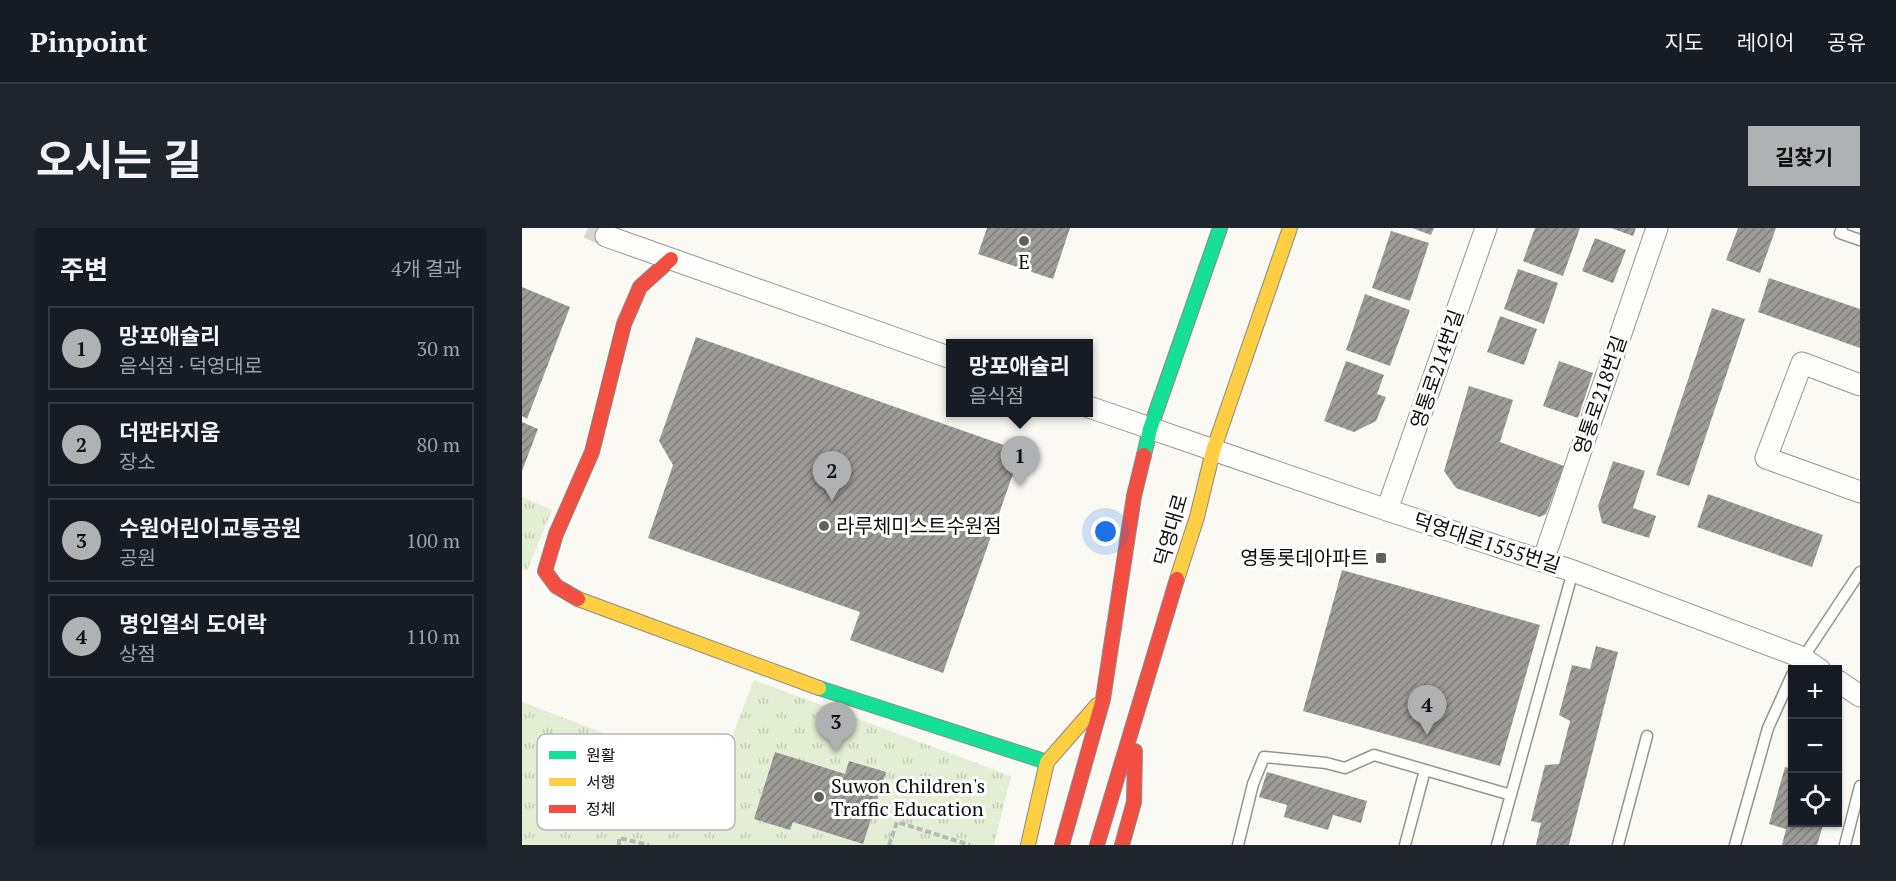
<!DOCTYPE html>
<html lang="ko">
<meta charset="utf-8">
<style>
:root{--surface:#171b24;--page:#20242c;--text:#f1f3f6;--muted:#9ea1a6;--line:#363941;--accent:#b0b1b2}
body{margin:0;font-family:"PT Serif","Noto Sans KR",serif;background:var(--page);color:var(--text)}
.controls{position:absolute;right:18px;bottom:18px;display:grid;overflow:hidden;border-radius:0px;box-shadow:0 2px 4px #0004}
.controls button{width:54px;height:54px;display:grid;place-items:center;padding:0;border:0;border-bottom:2px solid var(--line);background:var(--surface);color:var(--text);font:30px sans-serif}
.you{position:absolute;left:584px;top:304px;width:21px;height:21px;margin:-15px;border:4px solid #fff;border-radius:50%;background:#1a73e8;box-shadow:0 0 0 9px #1a73e833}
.badge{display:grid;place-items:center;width:39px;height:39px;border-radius:50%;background:var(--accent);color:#111;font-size:20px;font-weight:700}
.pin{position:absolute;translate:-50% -50px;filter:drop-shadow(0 2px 3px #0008)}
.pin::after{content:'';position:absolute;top:32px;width:21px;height:18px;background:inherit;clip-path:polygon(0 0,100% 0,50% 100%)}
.popup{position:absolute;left:424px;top:111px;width:147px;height:78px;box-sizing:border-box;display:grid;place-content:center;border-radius:0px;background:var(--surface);filter:drop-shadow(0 2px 4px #0005);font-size:20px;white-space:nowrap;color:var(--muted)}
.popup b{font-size:22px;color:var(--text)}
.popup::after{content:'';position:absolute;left:50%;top:100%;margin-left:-12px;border:12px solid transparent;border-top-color:var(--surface)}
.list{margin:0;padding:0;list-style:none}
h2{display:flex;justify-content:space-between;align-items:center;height:78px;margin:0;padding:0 24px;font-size:26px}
h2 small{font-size:20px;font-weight:400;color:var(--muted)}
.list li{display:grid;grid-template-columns:39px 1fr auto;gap:18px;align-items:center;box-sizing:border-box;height:84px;margin:0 12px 12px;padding:0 12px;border:2px solid var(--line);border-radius:0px}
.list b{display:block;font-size:22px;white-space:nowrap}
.list p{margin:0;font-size:20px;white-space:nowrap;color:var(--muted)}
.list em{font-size:20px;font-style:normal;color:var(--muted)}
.icon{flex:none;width:33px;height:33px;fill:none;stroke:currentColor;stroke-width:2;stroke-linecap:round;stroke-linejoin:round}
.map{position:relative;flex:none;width:1338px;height:617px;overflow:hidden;border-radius:0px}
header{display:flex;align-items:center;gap:36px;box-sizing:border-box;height:84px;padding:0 30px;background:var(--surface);border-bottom:2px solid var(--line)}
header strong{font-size:28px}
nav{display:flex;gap:33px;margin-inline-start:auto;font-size:21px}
.intro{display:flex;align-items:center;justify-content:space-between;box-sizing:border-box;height:144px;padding:0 36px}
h1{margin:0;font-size:42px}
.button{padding:15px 27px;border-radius:0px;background:var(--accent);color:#111;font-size:21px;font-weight:700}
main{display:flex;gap:36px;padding:0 36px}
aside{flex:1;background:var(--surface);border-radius:0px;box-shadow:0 2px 4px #0004}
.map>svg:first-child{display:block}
</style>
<header>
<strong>Pinpoint</strong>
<nav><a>지도</a><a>레이어</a><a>공유</a></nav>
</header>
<div class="intro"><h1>오시는 길</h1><a class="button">길찾기</a></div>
<main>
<aside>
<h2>주변<small>4개 결과</small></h2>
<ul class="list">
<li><span class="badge">1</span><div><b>망포애슐리</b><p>음식점 · 덕영대로</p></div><em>30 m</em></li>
<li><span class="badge">2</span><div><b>더판타지움</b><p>장소</p></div><em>80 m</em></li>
<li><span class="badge">3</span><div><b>수원어린이교통공원</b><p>공원</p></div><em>100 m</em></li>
<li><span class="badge">4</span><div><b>명인열쇠 도어락</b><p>상점</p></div><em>110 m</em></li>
</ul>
</aside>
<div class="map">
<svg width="1338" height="617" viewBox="0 0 1338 617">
<defs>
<pattern id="park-tufts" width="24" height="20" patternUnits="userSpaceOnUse" patternTransform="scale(1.5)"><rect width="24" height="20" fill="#e3eed5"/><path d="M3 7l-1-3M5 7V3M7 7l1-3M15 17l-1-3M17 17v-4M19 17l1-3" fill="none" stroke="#c2cbb6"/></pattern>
<pattern id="building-hatch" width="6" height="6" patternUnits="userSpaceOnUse" patternTransform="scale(1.5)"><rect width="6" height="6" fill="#9e9c98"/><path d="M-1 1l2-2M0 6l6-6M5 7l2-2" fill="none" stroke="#7f7e7a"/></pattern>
</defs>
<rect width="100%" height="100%" fill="#faf9f3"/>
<path fill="url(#park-tufts)" d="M0,269L30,282L5,343L0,341Z
M232,452L489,548L472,617H0V474L195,548Z"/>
<path fill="url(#building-hatch)" d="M465,0H548L531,51L456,26Z
M890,0H912L909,7Z
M1013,0H1058L1041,48L1001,33Z
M1089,0H1114L1111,8Z
M1216,0H1254L1238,45L1204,32Z
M869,3L907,15L888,73L850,60Z
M1073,10L1104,22L1091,55L1060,43Z
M996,41L1036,55L1022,96L982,81Z
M1247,50L1338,81V120L1236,84Z
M0,59L48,79L5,191L0,188Z
M843,66L888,82L868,138L824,122Z
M1190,80L1223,91L1167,258L1134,247Z
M978,88L1015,101L1002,137L965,124Z
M174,109L499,223L421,445L328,412L338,384L126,310L151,237L137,213Z
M824,133L862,147L855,166L864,169L854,193L832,204L802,193Z
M1037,133L1071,145L1056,190L1021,178Z
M947,158L991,172L978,214L1042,238L1024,286L1018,289L934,260L922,243Z
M0,194L16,201L0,243Z
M1091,233L1123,243L1111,280L1134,288L1127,310L1080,295L1076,278Z
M1186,266L1301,307L1290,339L1175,299Z
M820,342L1018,397L978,538L781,483Z
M1074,418L1096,424L1047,617H1014L1019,595L1009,593L1023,537L1037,536L1048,493L1037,487L1050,437L1068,441Z
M253,524L323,546L327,533L364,544L341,616L271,594L268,602L232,591Z
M1316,527L1320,529L1316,544Z
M1263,539L1270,541V594H1302L1295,617H1260L1264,601L1247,596Z
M745,544L845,573L839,595L811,587L806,602L762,589L765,577L737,569Z"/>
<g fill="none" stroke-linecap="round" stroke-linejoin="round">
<path stroke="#d7d6d1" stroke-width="21" stroke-dasharray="21 10" stroke-linecap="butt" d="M66,0L84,8"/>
<defs>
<path id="lane" d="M1320,0L1318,5L1338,12
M1273,442L1338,344
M716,617L731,556L742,529L804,535L823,540L852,527L989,567
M883,617L903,542
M975,617L1051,343
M1096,617L1125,508
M1213,617L1246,500L1270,447
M1323,617L1338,558"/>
<path id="street" d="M84,8L429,130
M1338,157L1280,135L1244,230L1338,264
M567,179L865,282L1051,343L1279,429L1298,442
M865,282L964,0
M1021,333L1135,0
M1316,453L1338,468"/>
<path id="fast" d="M622,227L628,201L698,0
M297,460L525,534"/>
<path id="slow" d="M655,351L675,289L691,223L768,0
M56,371L297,460
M506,617L525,534L575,477"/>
<path id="jam" d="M56,371L34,358L23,343L34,306L70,224L102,96L118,59L149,31
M540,617L581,471L612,268L622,227
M575,617L655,351
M600,617L612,574L613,523"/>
</defs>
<use href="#lane" stroke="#949491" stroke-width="13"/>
<use href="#street" stroke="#949491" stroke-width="23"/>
<use href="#fast" stroke="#8b8a88" stroke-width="16"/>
<use href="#slow" stroke="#8b8a88" stroke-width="16"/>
<use href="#jam" stroke="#8b8a88" stroke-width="16"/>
<path stroke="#b8b8b7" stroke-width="4" stroke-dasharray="6 3" stroke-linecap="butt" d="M97,617V610L127,617
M367,617L375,594L448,617"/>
<use href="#lane" stroke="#fefefd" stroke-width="10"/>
<use href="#street" stroke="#fefefd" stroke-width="21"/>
<use href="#fast" stroke="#16e098" stroke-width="14"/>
<use href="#slow" stroke="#ffcf43" stroke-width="14"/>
<use href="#jam" stroke="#f24e42" stroke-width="14"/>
</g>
<g fill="#61605e" stroke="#fff" stroke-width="2">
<circle cx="502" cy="13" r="6"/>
<circle cx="302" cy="298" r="6"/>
<rect x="853" y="324" width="12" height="12" rx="3"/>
<circle cx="297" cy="569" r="6"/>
</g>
<g text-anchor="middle" stroke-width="6" stroke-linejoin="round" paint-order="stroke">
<g font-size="20" fill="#0e0e0e" stroke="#fff" text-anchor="start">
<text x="502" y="41" text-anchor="middle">E</text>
<text x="314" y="305">라루체미스트수원점</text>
<text x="847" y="337" text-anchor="end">영통롯데아파트</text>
<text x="309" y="565">Suwon Children's<tspan x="309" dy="23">Traffic Education</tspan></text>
</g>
<g font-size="20" fill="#0e0e0e" stroke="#fff">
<text transform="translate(915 141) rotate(-71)" y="7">영통로214번길</text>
<text transform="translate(1078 167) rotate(-71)" y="7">영통로218번길</text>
<text transform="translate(649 302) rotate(-74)" y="7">덕영대로</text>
<text transform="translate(965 315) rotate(18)" y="7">덕영대로1555번길</text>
</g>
</g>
<rect x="15" y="506" width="198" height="96" rx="9" fill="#fff" stroke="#b7b7b7" stroke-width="1.5"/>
<rect x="27" y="523" width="27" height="8" fill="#16e098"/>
<rect x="27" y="550" width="27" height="8" fill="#ffcf43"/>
<rect x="27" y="577" width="27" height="8" fill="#f24e42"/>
<g font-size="16" fill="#0e0e0e">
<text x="64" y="533">원활</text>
<text x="64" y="560">서행</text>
<text x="64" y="587">정체</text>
</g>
</svg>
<div class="controls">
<button>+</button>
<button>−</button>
<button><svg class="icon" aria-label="locate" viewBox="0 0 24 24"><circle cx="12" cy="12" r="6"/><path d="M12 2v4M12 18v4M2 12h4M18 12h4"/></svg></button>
</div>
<div class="you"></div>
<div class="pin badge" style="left:498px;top:258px">1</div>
<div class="popup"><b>망포애슐리</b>음식점</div>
<div class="pin badge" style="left:310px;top:273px">2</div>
<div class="pin badge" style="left:314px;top:524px">3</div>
<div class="pin badge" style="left:905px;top:507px">4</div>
</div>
</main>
